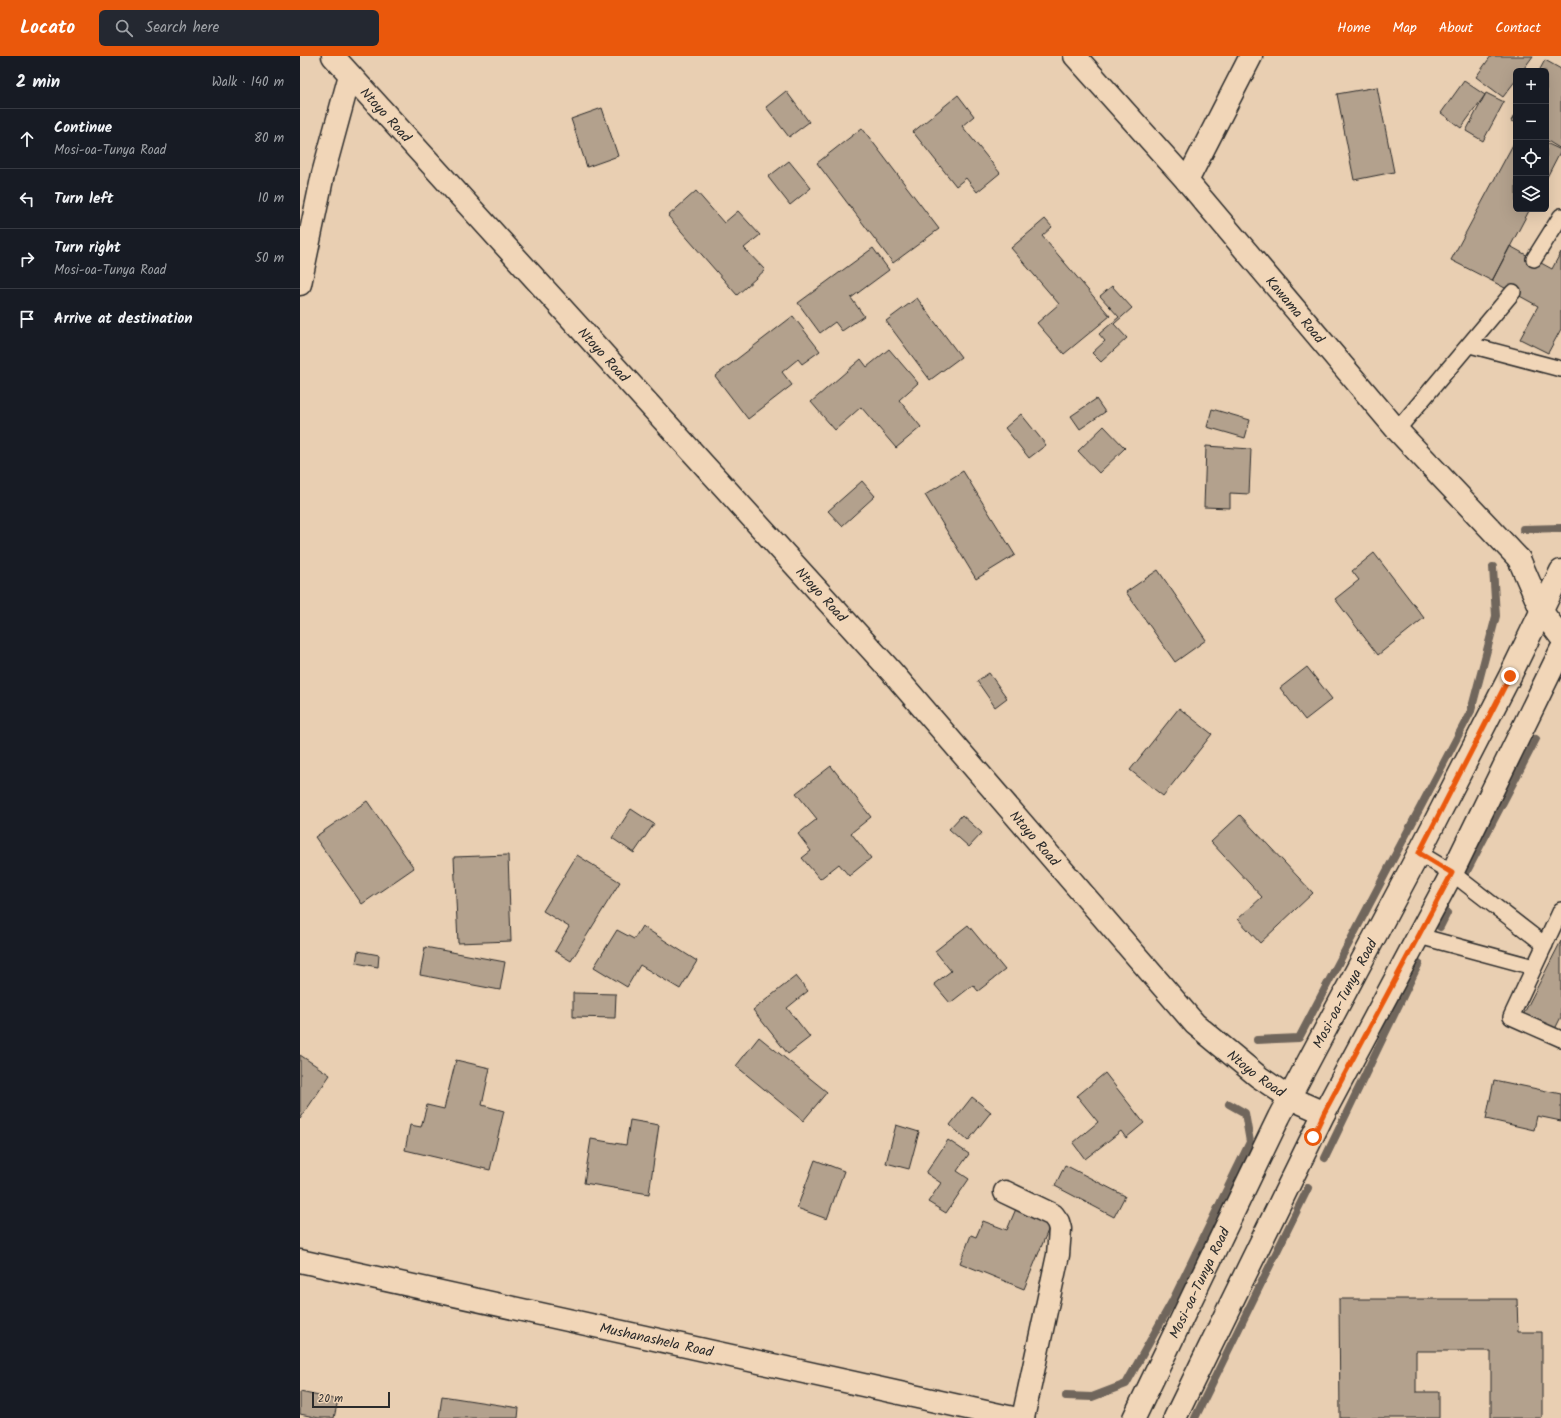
<!DOCTYPE html>
<meta charset="utf-8">
<style>
:root{--surface:#171b24;--page:#242831;--text:#f1f3f6;--muted:#9ea1a6;--line:#363941;--accent:#ea580c}
body{margin:0;font-family:Kalam,sans-serif;background:var(--page);color:var(--text)}
.controls{position:absolute;right:12px;top:12px;display:grid;overflow:hidden;border-radius:6px;box-shadow:0 4px 16px #0002}
.controls button{width:36px;height:36px;display:grid;place-items:center;padding:0;border:0;border-bottom:1px solid var(--line);background:var(--surface);color:var(--text);font:20px sans-serif}
.scale{position:absolute;left:12px;bottom:10px;width:78px;box-sizing:border-box;padding-left:4px;border:2px solid #2b2b2b;border-top:0;font-size:11px;line-height:14px;white-space:nowrap;color:#2b2b2b;-webkit-text-stroke:3px #f1d6b8;paint-order:stroke}
.stop{position:absolute;width:12px;height:12px;margin:-9px;border:3px solid #ea580c;border-radius:50%;background:#fff}
.stop.end{background:#ea580c;border-color:#fff;box-shadow:0 1px 4px #0008}
.list{margin:0;padding:0;list-style:none}
h2{display:flex;justify-content:space-between;align-items:center;height:52px;margin:0;padding:0 16px;font-size:17px}
h2 small{font-size:13px;font-weight:400;color:var(--muted)}
.list li{display:grid;grid-template-columns:26px 1fr auto;gap:12px;align-items:center;box-sizing:border-box;height:60px;padding:0 16px;border-top:1px solid var(--line)}
.list b{display:block;font-size:15px;white-space:nowrap}
.list p{margin:0;font-size:13px;white-space:nowrap;color:var(--muted)}
.list em{font-size:13px;font-style:normal;color:var(--muted)}
.icon{flex:none;width:22px;height:22px;fill:none;stroke:currentColor;stroke-width:2;stroke-linecap:round;stroke-linejoin:round}
.map{position:relative;flex:none;width:1261px;height:1362px;overflow:hidden}
header{display:flex;align-items:center;gap:24px;box-sizing:border-box;height:56px;padding:0 20px;background:var(--accent);color:#fff}
header strong{font-size:19px}
nav{display:flex;gap:22px;margin-inline-start:auto;font-size:14px}
.search{width:280px;height:36px;background:var(--page);display:flex;align-items:center;gap:10px;box-sizing:border-box;padding:0 14px;border-radius:6px;color:var(--muted);font-size:15px}
main{display:flex}
aside{flex:1;background:var(--surface)}
.map>svg:first-child{display:block}
</style>
<header>
<strong>Locato</strong>
<div class="search"><svg class="icon" aria-label="search" viewBox="0 0 24 24"><circle cx="10" cy="10" r="6"/><path d="M15 15l6 6"/></svg>Search here</div>
<nav><a>Home</a><a>Map</a><a>About</a><a>Contact</a></nav>
</header>
<main>
<aside>
<h2>2 min<small>Walk · 140 m</small></h2>
<ul class="list">
<li><svg class="icon" aria-label="ahead" viewBox="0 0 24 24"><path d="M12 20V5M6 11l6-6 6 6"/></svg><div><b>Continue</b><p>Mosi-oa-Tunya Road</p></div><em>80 m</em></li>
<li><svg class="icon" aria-label="left" viewBox="0 0 24 24"><path d="M17 20v-9H6M10 6l-5 5 5 5"/></svg><div><b>Turn left</b></div><em>10 m</em></li>
<li><svg class="icon" aria-label="right" viewBox="0 0 24 24"><path d="M7 20v-9h11M14 6l5 5-5 5"/></svg><div><b>Turn right</b><p>Mosi-oa-Tunya Road</p></div><em>50 m</em></li>
<li><svg class="icon" aria-label="arrive" viewBox="0 0 24 24"><path d="M6 21V4h12l-3 4 3 4H6"/></svg><div><b>Arrive at destination</b></div></li>
</ul>
</aside>
<div class="map">
<svg width="1261" height="1362" viewBox="0 0 1261 1362">
<rect width="100%" height="100%" fill="#e9cfb2"/>
<filter id="ink" filterUnits="userSpaceOnUse"><feTurbulence type="fractalNoise" baseFrequency=".025" numOctaves="2"/><feDisplacementMap in="SourceGraphic" scale="8" xChannelSelector="R" yChannelSelector="G"/><feConvolveMatrix kernelMatrix="1 2 1 2 8 2 1 2 1" color-interpolation-filters="sRGB"/></filter>
<g filter="url(#ink)">
<g fill="none" stroke-linecap="round" stroke-linejoin="round">
<path stroke="#70665c" stroke-width="8" d="M1223,473L1261,472
M1166,817L1236,683
M1140,871L1147,857
M957,984L999,982L1171,655L1196,560L1193,511
M1025,1102L1119,907
M766,1340L792,1341L826,1328L873,1244L950,1086L945,1057L929,1048
M895,1362L1008,1132"/>
</g>
<path fill="#b3a18d" stroke="#2b2b2b" d="M1191,0H1233L1222,15H1216V24L1203,41L1176,21Z
M1245,4L1261,13V93L1246,84V15H1239Z
M1164,25L1185,39L1161,72L1141,57Z
M1077,31L1094,116L1054,124L1037,38Z
M486,35L509,66L489,81L466,51Z
M1186,37L1204,46L1183,85L1166,75Z
M658,39L674,60L662,70L700,117L677,136L666,122L656,130L613,76Z
M302,52L318,100L287,111L271,63Z
M1216,56V67L1211,65Z
M562,72L639,173L593,207L517,107Z
M1216,83V153H1230L1192,225L1151,204Z
M1246,87L1261,94L1246,123Z
M489,105L511,132L490,149L468,121Z
M396,135L424,167L438,155L460,179L444,192L465,214L437,239L368,160Z
M745,163L752,171L742,180L810,260L764,298L737,267L759,248L711,192Z
M1210,190L1252,213L1261,196V273L1248,297L1220,283L1238,250L1192,225Z
M573,192L589,214L551,242L564,260L542,275L535,266L520,277L498,247Z
M812,230L832,252L814,268L827,282L801,306L792,297L805,285L799,278L819,261L800,240Z
M617,242L661,301L630,324L586,265Z
M493,260L520,295L502,308L498,303L482,316L492,329L448,363L415,320Z
M589,293L618,327L599,344L621,371L596,392L561,351L535,374L511,346L561,303L567,311Z
M796,343L805,356L780,373L771,360Z
M912,353L950,364L945,382L907,371Z
M721,358L746,389L729,402L705,372Z
M804,370L825,392L799,417L778,395Z
M906,390L951,393L949,438L930,437V452L904,451Z
M663,415L715,499L676,523L625,439Z
M562,425L575,440L542,470L528,455Z
M1074,497L1124,562L1078,599L1035,543L1059,524L1052,515Z
M858,514L906,584L875,606L826,536Z
M1007,611L1032,643L1005,664L980,632Z
M689,617L707,642L695,651L677,625Z
M879,652L912,678L863,740L830,714Z
M531,710L571,761L551,777L571,802L549,820L539,808L520,823L502,802L511,795L498,778L517,763L496,737Z
M67,745L114,812L62,848L15,781Z
M331,753L354,768L334,797L312,782Z
M662,759L682,777L669,791L649,773Z
M940,759L1013,837L960,887L938,863L962,841L911,786Z
M208,799L211,885L158,887L154,801Z
M277,799L320,826L271,905L255,895L269,871L243,855Z
M668,869L705,914L678,935L673,929L650,947L634,928L651,915L635,895Z
M342,870L397,905L380,933L340,909L327,931L294,911L317,874L334,883Z
M1261,885V961L1253,977L1222,961Z
M125,891L205,906L200,934L120,919Z
M58,895L79,899L78,911L56,907Z
M496,920L508,935L487,952L510,981L488,998L453,954Z
M273,937L316,938L315,962L273,961Z
M459,981L527,1036L503,1065L436,1010Z
M0,999L30,1019L0,1063Z
M156,1004L190,1012L182,1049L204,1055L190,1114L105,1094L110,1069L121,1071L127,1049L144,1053Z
M805,1017L844,1067L826,1082L821,1075L785,1103L773,1087L798,1066L777,1040Z
M1194,1024L1261,1038V1065L1237,1060L1234,1074L1186,1063Z
M672,1041L691,1056L668,1085L650,1069Z
M330,1064L359,1069L349,1138L284,1127L291,1083L326,1089Z
M596,1069L619,1076L609,1113L586,1107Z
M648,1084L669,1098L657,1115L669,1123L646,1157L628,1146L641,1127L626,1117Z
M515,1104L544,1115L527,1163L497,1152Z
M765,1109L825,1140L814,1161L755,1130Z
M718,1148L753,1162L724,1233L660,1207L671,1179L676,1181L683,1165L707,1174Z
M1039,1243H1217L1218,1276H1242V1362H1191V1295H1116V1336H1139V1362H1040Z
M0,1336L38,1344L34,1362H19L0,1358Z
M142,1340L219,1352L218,1362H139Z"/>
<g fill="none" stroke-linecap="round" stroke-linejoin="round">
<defs>
<path id="service" d="M1234,203L1261,160
M1170,289L1261,313
M1097,374L1213,236
M1119,797L1152,817L1245,889
M1261,854L1211,961L1261,983
M1119,880L1234,911"/>
<g id="minor">
<path id="s1" d="M33,0L591,615L895,968L959,1021L990,1042L1024,1057"/>
<path id="s2" d="M775,0L887,125L1097,374L1219,503"/>
<path d="M887,125L951,0"/>
<path d="M0,228L23,118L50,19"/>
<path d="M705,1136L753,1159L758,1166L760,1173L758,1199L723,1362"/>
<path id="s3" d="M0,1205L713,1362"/>
</g>
<g id="secondary">
<path d="M1219,503L1242,556L1261,581"/>
<path id="s4" d="M834,1362L979,1061L1119,797L1210,620L1261,515"/>
<path d="M875,1362L1024,1057L1152,817L1261,594"/>
</g>
</defs>
<use href="#service" stroke="#2b2b2b" stroke-width="18"/>
<use href="#minor" stroke="#2b2b2b" stroke-width="25"/>
<use href="#secondary" stroke="#2b2b2b" stroke-width="25"/>
<use href="#service" stroke="#f1d6b8" stroke-width="15"/>
<use href="#minor" stroke="#f1d6b8" stroke-width="22"/>
<use href="#secondary" stroke="#f1d6b8" stroke-width="22"/>
</g>
</g>
<g fill="none" stroke-linecap="round" stroke-linejoin="round" filter="url(#ink)">
<path stroke="#ea580c" stroke-width="5" d="M1013,1081L1024,1057L1152,817L1119,797L1210,620"/>
</g>
<g text-anchor="middle" stroke-width="4" stroke-linejoin="round" paint-order="stroke">
<g font-size="14" fill="#2b2b2b" stroke="#f1d6b8">
<text dy="5" stroke="none"><textPath href="#s1" startOffset="79">Ntoyo Road</textPath></text>
<text dy="5" stroke="none"><textPath href="#s2" startOffset="336">Kawama Road</textPath></text>
<text dy="5" stroke="none"><textPath href="#s1" startOffset="403">Ntoyo Road</textPath></text>
<text dy="5" stroke="none"><textPath href="#s1" startOffset="727">Ntoyo Road</textPath></text>
<text dy="5" stroke="none"><textPath href="#s1" startOffset="1051">Ntoyo Road</textPath></text>
<text dy="5" stroke="none"><textPath href="#s4" startOffset="474">Mosi-oa-Tunya Road</textPath></text>
<text dy="5" stroke="none"><textPath href="#s1" startOffset="1375">Ntoyo Road</textPath></text>
<text dy="5" stroke="none"><textPath href="#s4" startOffset="150">Mosi-oa-Tunya Road</textPath></text>
<text dy="5" stroke="none"><textPath href="#s3" startOffset="365">Mushanashela Road</textPath></text>
</g>
</g>
</svg>
<div class="controls">
<button>+</button>
<button>−</button>
<button><svg class="icon" aria-label="locate" viewBox="0 0 24 24"><circle cx="12" cy="12" r="6"/><path d="M12 2v4M12 18v4M2 12h4M18 12h4"/></svg></button>
<button><svg class="icon" aria-label="layers" viewBox="0 0 24 24"><path d="M12 4l9 5-9 5-9-5zM3 14l9 5 9-5"/></svg></button>
</div>
<div class="scale">20 m</div>
<div class="stop" style="left:1013px;top:1081px"></div>
<div class="stop end" style="left:1210px;top:620px"></div>
</div>
</main>
